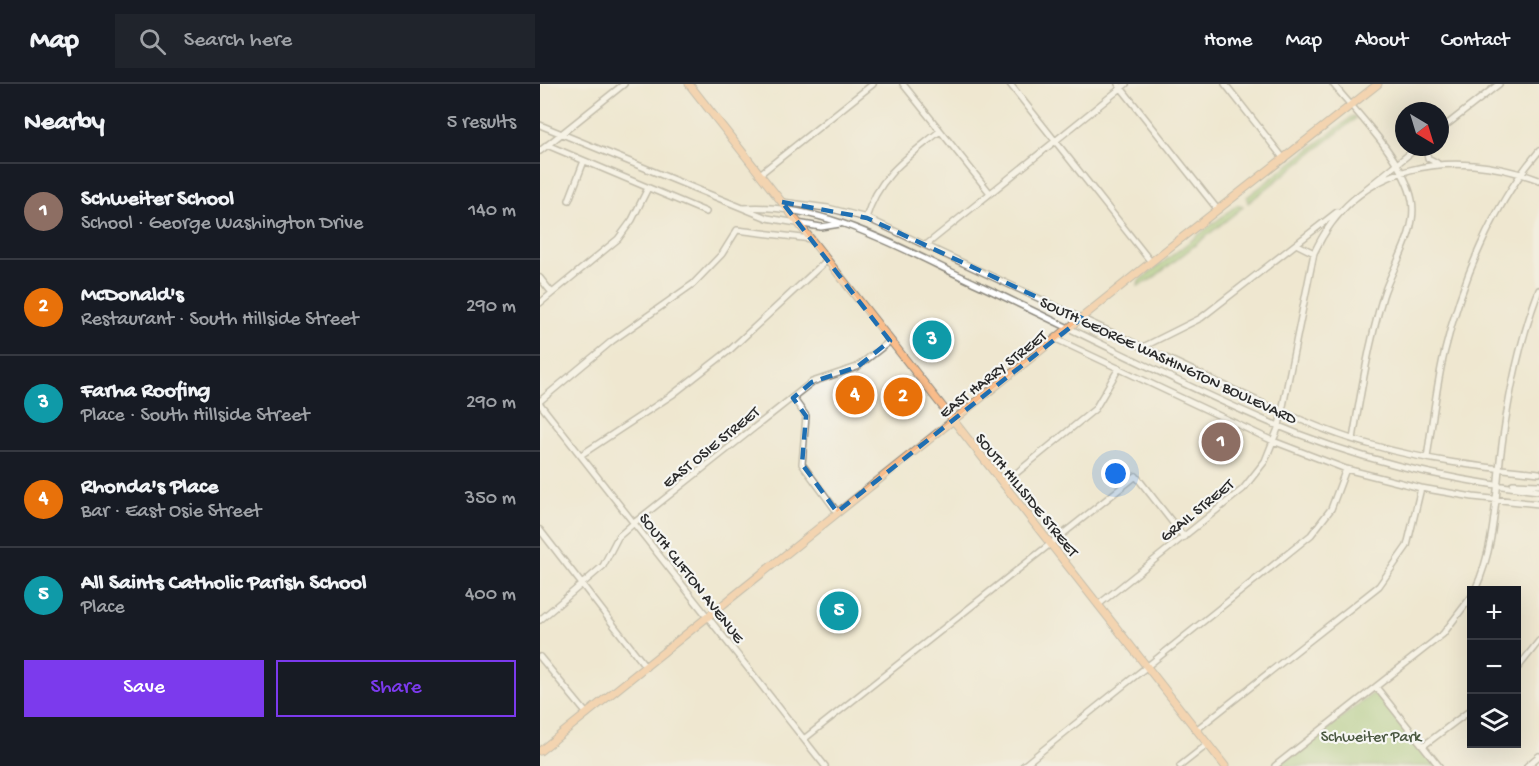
<!DOCTYPE html>
<meta charset="utf-8">
<style>
:root{--surface:#171b24;--page:#20242c;--text:#f1f3f6;--muted:#9ea1a6;--line:#363941;--accent:#7c3aed}
body{margin:0;font-family:"Gochi Hand",sans-serif;background:var(--page);color:var(--text)}
.controls{position:absolute;right:18px;bottom:18px;display:grid;overflow:hidden;border-radius:0px;box-shadow:0 6px 24px #0002}
.controls button{width:54px;height:54px;display:grid;place-items:center;padding:0;border:0;border-bottom:2px solid var(--line);background:var(--surface);color:var(--text);font:30px sans-serif}
.compass{position:absolute;left:855px;top:18px;width:54px;height:54px;border-radius:50%;background:var(--surface);box-shadow:0 6px 24px #0002;rotate:142deg}
.you{position:absolute;left:576px;top:390px;width:21px;height:21px;margin:-15px;border:4px solid #fff;border-radius:50%;background:#1a73e8;box-shadow:0 0 0 9px #1a73e833}
.badge{display:grid;place-items:center;width:39px;height:39px;border-radius:50%;background:var(--accent);color:#fff;font-size:20px;font-weight:700}
.pin{position:absolute;translate:-50% -50%;border:3px solid #fff;box-shadow:0 2px 6px #0006}
.list{margin:0;padding:0;list-style:none}
h2{display:flex;justify-content:space-between;align-items:center;height:78px;margin:0;padding:0 24px;font-size:26px}
h2 small{font-size:20px;font-weight:400;color:var(--muted)}
.list li{display:grid;grid-template-columns:39px 1fr auto;gap:18px;align-items:center;box-sizing:border-box;height:96px;padding:0 24px;border-top:2px solid var(--line)}
.list b{display:block;font-size:22px;white-space:nowrap}
.list p{margin:0;font-size:20px;white-space:nowrap;color:var(--muted)}
.list em{font-size:20px;font-style:normal;color:var(--muted)}
.actions{display:flex;gap:12px;padding:18px 24px}
.actions a{flex:1;padding:14px 0;border:2px solid var(--accent);border-radius:0px;text-align:center;font-size:21px;color:var(--accent)}
.actions .main{background:var(--accent);color:#fff}
.icon{flex:none;width:33px;height:33px;fill:none;stroke:currentColor;stroke-width:2;stroke-linecap:round;stroke-linejoin:round}
.map{position:relative;flex:none;width:999px;height:682px;overflow:hidden}
header{display:flex;align-items:center;gap:36px;box-sizing:border-box;height:84px;padding:0 30px;background:var(--surface);border-bottom:2px solid var(--line)}
header strong{font-size:28px}
nav{display:flex;gap:33px;margin-inline-start:auto;font-size:21px}
.search{width:420px;height:54px;background:var(--page);display:flex;align-items:center;gap:15px;box-sizing:border-box;padding:0 21px;border-radius:0px;color:var(--muted);font-size:22px}
main{display:flex}
aside{flex:1;background:var(--surface)}
.map>svg:first-child{display:block}
</style>
<header>
<strong>Map</strong>
<div class="search"><svg class="icon" aria-label="search" viewBox="0 0 24 24"><circle cx="10" cy="10" r="6"/><path d="M15 15l6 6"/></svg>Search here</div>
<nav><a>Home</a><a>Map</a><a>About</a><a>Contact</a></nav>
</header>
<main>
<aside>
<h2>Nearby<small>5 results</small></h2>
<ul class="list">
<li><span class="badge" style="background:#8d6e63">1</span><div><b>Schweiter School</b><p>School · George Washington Drive</p></div><em>140 m</em></li>
<li><span class="badge" style="background:#e8710a">2</span><div><b>McDonald's</b><p>Restaurant · South Hillside Street</p></div><em>290 m</em></li>
<li><span class="badge" style="background:#0f9aa8">3</span><div><b>Farha Roofing</b><p>Place · South Hillside Street</p></div><em>290 m</em></li>
<li><span class="badge" style="background:#e8710a">4</span><div><b>Rhonda's Place</b><p>Bar · East Osie Street</p></div><em>350 m</em></li>
<li><span class="badge" style="background:#0f9aa8">5</span><div><b>All Saints Catholic Parish School</b><p>Place</p></div><em>400 m</em></li>
</ul>
<div class="actions"><a class="main">Save</a><a>Share</a></div>
</aside>
<div class="map">
<svg width="999" height="682" viewBox="0 0 999 682">
<rect width="100%" height="100%" fill="#f6f6f2"/>
<filter id="ink" filterUnits="userSpaceOnUse"><feTurbulence type="fractalNoise" baseFrequency=".0167" numOctaves="2"/><feDisplacementMap in="SourceGraphic" scale="12" xChannelSelector="R" yChannelSelector="G"/><feConvolveMatrix kernelMatrix="1 2 1 2 8 2 1 2 1" color-interpolation-filters="sRGB"/></filter>
<filter id="wash" filterUnits="userSpaceOnUse"><feTurbulence type="fractalNoise" baseFrequency=".008" numOctaves="4" result="noise"/><feDisplacementMap in="SourceGraphic" scale="24" xChannelSelector="R" yChannelSelector="G"/><feGaussianBlur stdDeviation="1.35" result="paint"/><feColorMatrix in="noise" values="0 0 0 0 0 0 0 0 0 0 0 0 0 0 0 0 0 1.4 0 .05"/><feComposite in="paint" operator="in"/></filter>
<g filter="url(#wash)">
<rect width="100%" height="100%" fill="#efe7d0"/>
<path fill="#94c271" stroke="#60764e" stroke-width="1.5" d="M813,32L816,34L708,119L707,113Z
M697,121L703,123L612,195L598,202L599,197Z
M836,607L896,682H738Z"/>
</g>
<g filter="url(#ink)">
<g fill="none" stroke-linecap="round" stroke-linejoin="round">
<defs>
<path id="minor" d="M363,0L450,109
M470,0L611,178
M578,0L678,126
M685,0L744,75
M793,0C819,32 864,76 872,116C878,148 852,183 843,212C829,259 821,307 813,355
M0,41L227,134L281,143L300,140
M900,46L959,0
M7,61L166,128
M885,63L888,74L897,79
M0,67L84,0
M220,90L333,0
M826,105L878,63
M29,116L44,77
M242,118L288,124L327,134L733,324C766,338 798,352 832,361C886,377 943,383 999,389
M203,124C285,118 365,167 437,200C533,245 627,294 724,336C814,375 901,395 999,407
M326,134C339,91 367,74 400,47
M386,161L586,0
M758,161L774,169
M0,194L12,209
M0,219L78,155L92,136L108,104
M516,255L733,357L806,385L881,404L933,413L999,420
M605,262L661,234L797,128
M253,314L266,332L262,380L297,428
M0,317L72,257L153,200L182,170L197,146L271,155
M0,320L285,682
M41,371L132,311L191,265L287,176
M887,374C892,340 896,304 904,270C921,199 952,122 999,67
M463,400L555,325L579,284
M973,400L999,401
M0,446L106,583
M935,506C954,465 955,421 960,376C967,318 978,261 999,206
M558,521L703,405L725,377L739,342L774,169C817,77 912,64 999,96
M0,536L63,482L78,453L94,439L272,298L317,283L350,257
M0,573L47,630
M976,586L999,557
M836,603L899,682
M656,646L839,502L867,462L881,404
M264,655L596,392L644,453
M883,662L932,625
M483,682L771,451L791,425L806,385
M640,682L668,660
M735,682L903,550L932,512
M987,682L999,672"/>
<path id="major" d="M149,0L685,682
M0,667L611,178L838,0"/>
</defs>
<use href="#minor" stroke="#8d897e" stroke-width="8"/>
<use href="#major" stroke="#8d897e" stroke-width="9"/>
<use href="#minor" stroke="#fff" stroke-width="5"/>
<use href="#major" stroke="#f9bc8a" stroke-width="7"/>
</g>
</g>
<path d="M0 0H999V682H0ZM242,118L327,134L542,234L297,428L262,380L266,332L253,314L272,298L317,283L350,257Z" fill="#efe7d0" fill-opacity=".55" fill-rule="evenodd"/>
<path fill="none" stroke="#1f6fb2" stroke-width="4.5" stroke-dasharray="12 8" stroke-linejoin="round" d="M242,118L327,134L542,234L297,428L262,380L266,332L253,314L272,298L317,283L350,257Z"/>
<g text-anchor="middle" stroke-width="4.5" stroke-linejoin="round" paint-order="stroke">
<g font-size="16" fill="#2b2b2b" stroke="#f6f6f2">
<text transform="translate(629 275) rotate(25)" y="6">SOUTH GEORGE WASHINGTON BOULEVARD</text>
<text transform="translate(452 289) rotate(-38)" y="6">EAST HARRY STREET</text>
<text transform="translate(170 362) rotate(-39)" y="6">EAST OSIE STREET</text>
<text transform="translate(488 410) rotate(51)" y="6">SOUTH HILLSIDE STREET</text>
<text transform="translate(656 425) rotate(-39)" y="6">GRAIL STREET</text>
<text transform="translate(153 493) rotate(52)" y="6">SOUTH CLIFTON AVENUE</text>
</g>
<g font-size="16" fill="#4a5840" stroke="#f6f6f2">
<text x="831" y="657">Schweiter Park</text>
</g>
</g>
</svg>
<div class="controls">
<button>+</button>
<button>−</button>
<button><svg class="icon" aria-label="layers" viewBox="0 0 24 24"><path d="M12 4l9 5-9 5-9-5zM3 14l9 5 9-5"/></svg></button>
</div>
<svg class="compass" viewBox="-18 -18 36 36"><path d="M0-13l5 13h-10z" fill="#e53935"/><path d="M0 13l5-13h-10z" fill="#9ea1a6"/></svg>
<div class="you"></div>
<div class="pin badge" style="left:681px;top:358px;background:#8d6e63">1</div>
<div class="pin badge" style="left:363px;top:313px;background:#e8710a">2</div>
<div class="pin badge" style="left:392px;top:256px;background:#0f9aa8">3</div>
<div class="pin badge" style="left:315px;top:311px;background:#e8710a">4</div>
<div class="pin badge" style="left:299px;top:527px;background:#0f9aa8">5</div>
</div>
</main>
